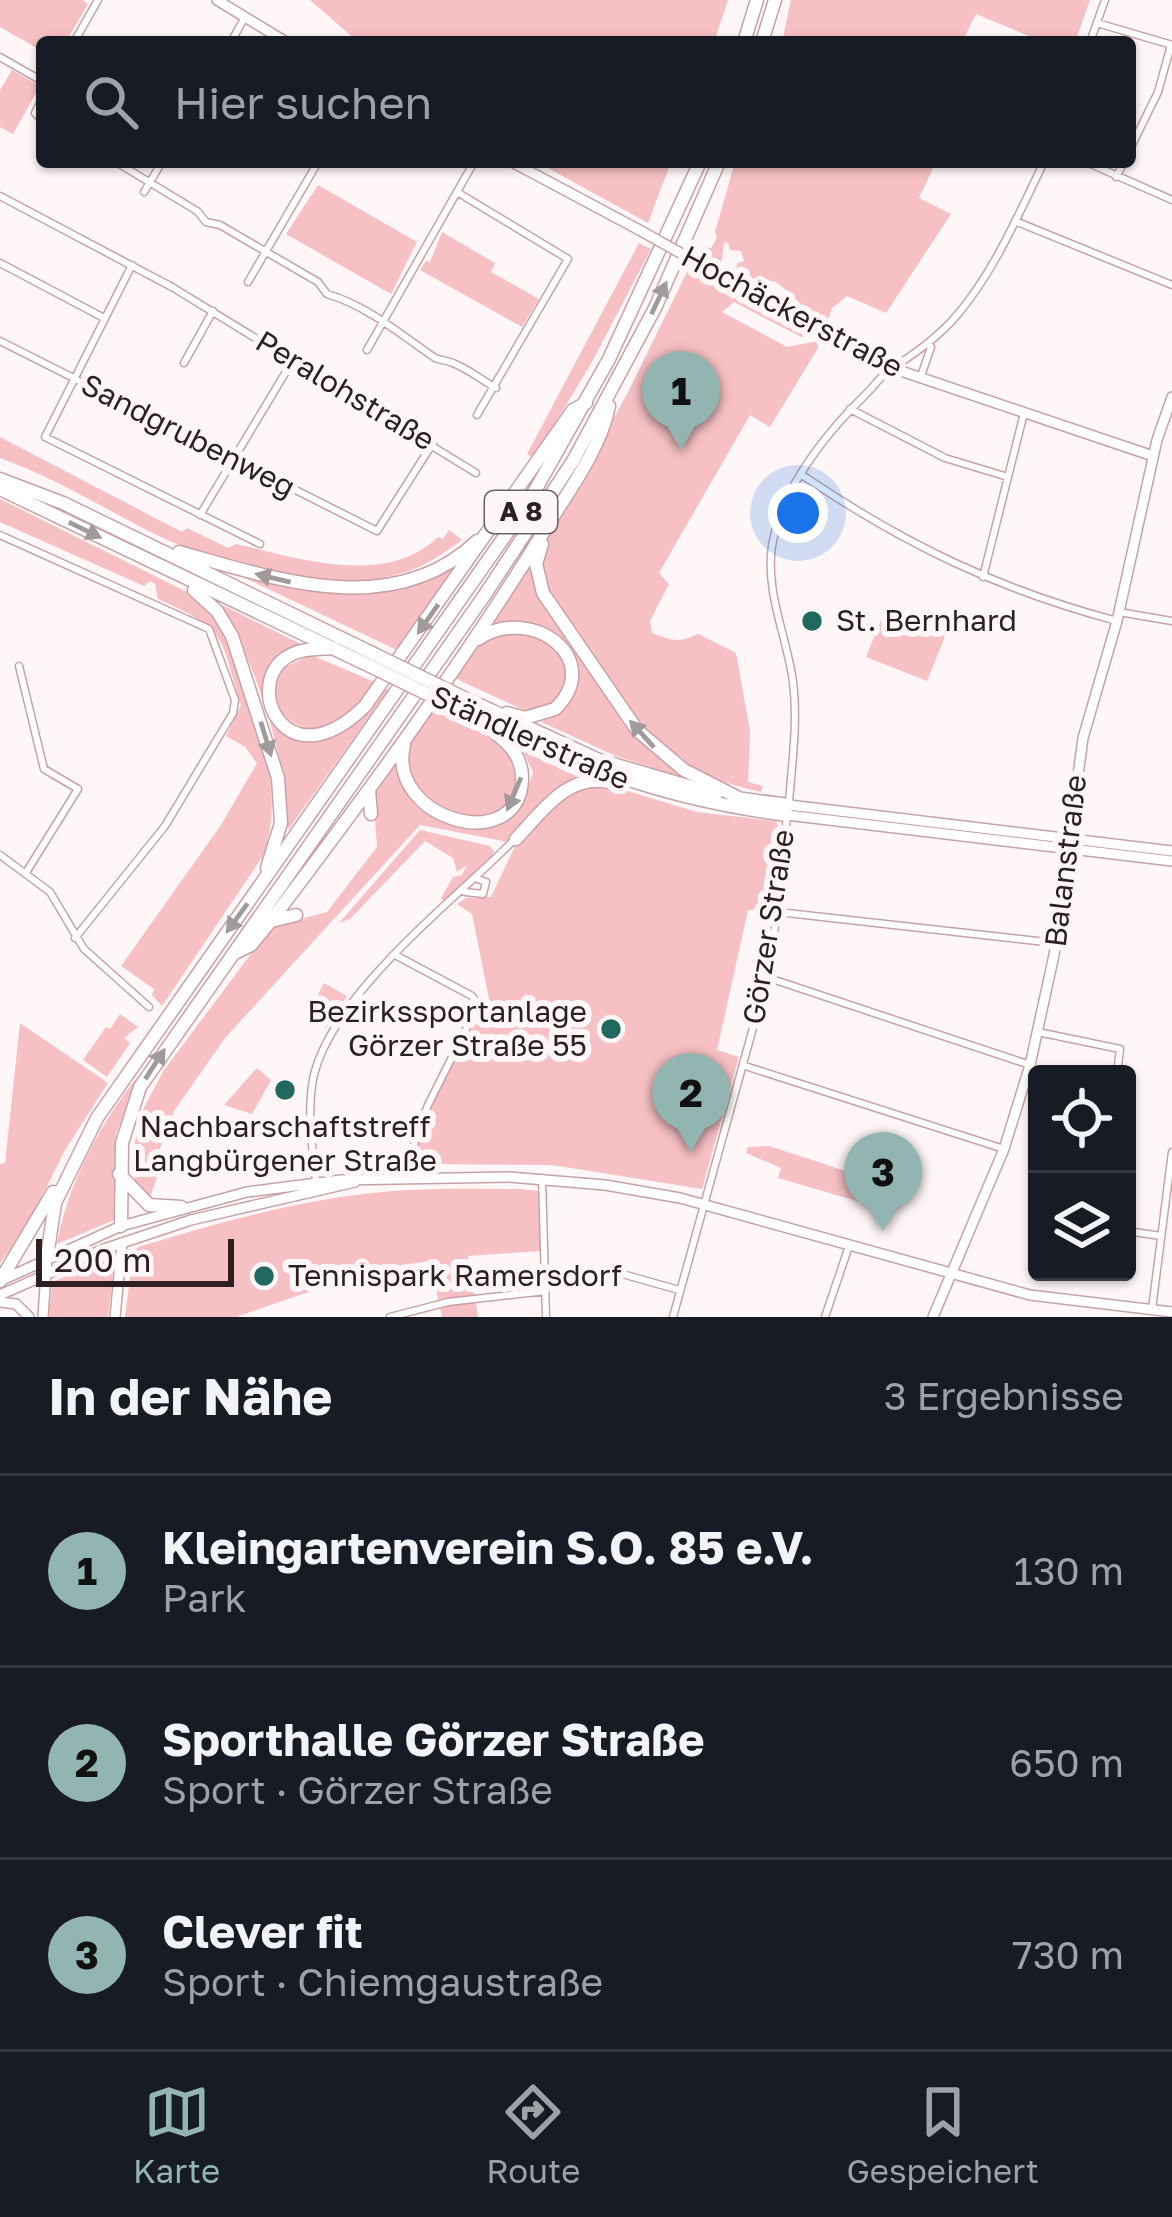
<!DOCTYPE html>
<html lang="de">
<meta charset="utf-8">
<style>
:root{--surface:#171b24;--page:#20242c;--text:#f1f3f6;--muted:#9ea1a6;--line:#363941;--accent:#93b5b2}
body{margin:0;font-family:"Golos Text",sans-serif;background:var(--page);color:var(--text)}
.controls{position:absolute;right:36px;bottom:36px;display:grid;overflow:hidden;border-radius:12px;box-shadow:0 3px 9px #0004}
.controls button{width:108px;height:108px;display:grid;place-items:center;padding:0;border:0;border-bottom:3px solid var(--line);background:var(--surface);color:var(--text);font:60px sans-serif}
.scale{position:absolute;left:36px;bottom:30px;width:198px;box-sizing:border-box;padding-left:12px;border:6px solid #2e1f21;border-top:0;font-size:33px;line-height:42px;white-space:nowrap;color:#2e1f21;-webkit-text-stroke:9px #fff7f7;paint-order:stroke}
.you{position:absolute;left:798px;top:513px;width:42px;height:42px;margin:-30px;border:9px solid #fff;border-radius:50%;background:#1a73e8;box-shadow:0 0 0 18px #1a73e833}
.badge{display:grid;place-items:center;width:78px;height:78px;border-radius:50%;background:var(--accent);color:#111;font-size:39px;font-weight:700}
.pin{position:absolute;translate:-50% -99px;filter:drop-shadow(0 3px 6px #0008)}
.pin::after{content:'';position:absolute;top:63px;width:42px;height:36px;background:inherit;clip-path:polygon(0 0,100% 0,50% 100%)}
.list{margin:0;padding:0;list-style:none}
h2{display:flex;justify-content:space-between;align-items:center;height:156px;margin:0;padding:0 48px;font-size:51px}
h2 small{font-size:39px;font-weight:400;color:var(--muted)}
.list li{display:grid;grid-template-columns:78px 1fr auto;gap:36px;align-items:center;box-sizing:border-box;height:192px;padding:0 48px;border-top:3px solid var(--line)}
.list b{display:block;font-size:45px;white-space:nowrap}
.list p{margin:0;font-size:39px;white-space:nowrap;color:var(--muted)}
.list em{font-size:39px;font-style:normal;color:var(--muted)}
.icon{flex:none;width:66px;height:66px;fill:none;stroke:currentColor;stroke-width:2;stroke-linecap:round;stroke-linejoin:round}
.map{position:relative;flex:none;width:1172px;height:1317px;overflow:hidden}
.search{position:absolute;background:var(--surface);box-shadow:0 3px 9px #0004;left:36px;right:36px;top:36px;height:132px;display:flex;align-items:center;gap:30px;box-sizing:border-box;padding:0 42px;border-radius:12px;color:var(--muted);font-size:45px}
.sheet{height:732px;background:var(--surface)}
nav{display:flex;justify-content:space-around;align-items:center;box-sizing:border-box;height:168px;border-top:3px solid var(--line);background:var(--surface);font-size:33px;color:var(--muted)}
nav a{display:grid;justify-items:center;gap:6px}
nav .on{color:var(--accent)}
.map>svg:first-child{display:block}
</style>
<div class="map">
<svg width="1172" height="1317" viewBox="0 0 1172 1317">
<rect width="100%" height="100%" fill="#fff7f7"/>
<path fill="#f7c0c4" d="M0,0H82L88,4L66,42H42V51L0,27Z
M310,0H728L714,42H358Z
M791,0H1090L1075,42H1043L976,14L962,42H782Z
M12,70L40,86L13,134L0,127V90Z
M537,162H671L648,223Z
M735,162H936L919,198L951,214L886,313L847,296L832,308L828,320C804,315 794,293 774,281L757,284L750,281L749,269L742,274L736,272L737,263L744,261L741,251L730,250L728,243L724,242L721,266L698,256L703,247L711,248L717,238L715,232Z
M318,185L417,242L391,294L286,234Z
M442,232L495,263L491,272L539,299L522,327L420,270L426,261L430,262Z
M639,243L651,249L592,362L534,458L527,454Z
M690,266L814,333L801,337L734,302L722,312L787,347L817,341L818,348L770,427L750,415L659,573L669,584L650,621L652,633C672,640 677,644 698,634L736,653L750,731L748,782L763,786L761,792C731,785 700,776 674,759C645,740 547,609 542,576C539,560 544,545 551,531L627,394Z
M0,437L182,532L187,528L228,548L236,544C297,558 385,588 438,537L443,539L449,530L462,540C444,553 427,565 406,572C334,595 224,567 157,535C104,509 56,478 0,458Z
M0,499L195,596L219,623L229,642C251,710 289,784 263,856L162,1006L152,995L154,989L121,966L221,825L257,763L245,747L226,736L241,705C219,634 229,631 158,599L155,584L150,581L144,586L0,522Z
M463,560L401,652L245,578C258,578 275,584 290,587C350,597 412,595 463,560Z
M530,565L630,729L681,777L616,756L541,722C617,682 563,601 489,627Z
M222,605L301,644L275,660L265,689L293,736C336,752 361,719 385,688L388,690L288,830C287,757 257,670 222,605Z
M885,610L946,634L927,681L866,657Z
M500,632C512,633 529,631 539,636C562,648 580,682 556,702C549,707 536,709 528,712L452,677L481,643Z
M311,655L375,682L349,715L321,731C284,727 264,704 283,668Z
M431,710C452,720 481,728 499,743C510,752 520,769 517,784C503,846 406,812 405,759C404,741 421,723 431,710Z
M523,751L578,777L562,784L508,842L420,825L225,1038L174,1111L155,1161L159,1171L149,1200L137,1191L131,1159L142,1111L164,1070L271,927L327,912L377,847L373,794L396,760C400,792 419,799 444,812C496,838 516,829 533,772Z
M601,783L697,812L776,821L781,832L771,909L748,910L717,1050L739,1057L702,1189L552,1165L424,1164L417,1160C419,1109 464,1044 489,999L472,914L457,904L466,898L491,897L516,844L564,795Z
M420,830L490,846L494,852L486,865L445,904L441,898L453,877L462,875L467,865L457,872L453,858L425,841L350,919L339,923Z
M324,983L347,996L326,1028L306,1018Z
M120,1014L138,1027L124,1038L130,1043L107,1077L83,1060L106,1027L110,1029Z
M20,1023L108,1083L65,1150L26,1228L0,1263V1164L5,1163Z
M257,1068L271,1080L252,1114L224,1105Z
M139,1075L116,1134L114,1220L57,1244C67,1185 102,1120 139,1075Z
M769,1146L849,1172L883,1178L874,1206L778,1178L781,1168L746,1153L748,1147Z
M520,1189L538,1191L541,1251L468,1256L478,1317H442L430,1261L375,1269L236,1317H125L133,1254L138,1247C226,1220 316,1195 409,1190C446,1188 483,1189 520,1189Z
M115,1256L108,1317H49L52,1282Z"/>
<g fill="none" stroke-linecap="round" stroke-linejoin="round">
<defs>
<path id="street" d="M1097,23L1172,45
M74,42L98,0
M231,42L245,17
M1090,42L1105,0
M0,57L42,81
M42,99L35,113L42,120
M1130,149L1158,92L1171,45
M116,162L197,211L206,222L220,225L318,282L327,294C368,306 400,334 435,358C437,359 451,362 453,363C468,369 482,380 496,388
M1086,162L1172,200
M1116,177L1124,162
M144,192L162,162
M457,192L568,259L477,415
M0,196L172,287L476,473
M1015,221L1172,285
M0,263L104,318
M132,265L45,437L260,544
M248,282L318,162
M0,341L377,531L433,443
M367,350L474,162
M184,363L213,311
M920,379L931,347L928,343
M850,409L945,458L1008,477
M802,475C904,544 997,589 1117,621
M200,515L293,360
M0,535L209,629L235,700L233,713L165,826L75,938
M983,577L1024,413
M1119,612L1172,621
M19,666L44,769L78,789L27,871
M789,802C792,762 798,722 793,682C787,637 765,592 772,546C782,486 826,433 868,392C874,386 880,377 887,372C912,355 938,338 958,314C995,270 1019,213 1044,162
M0,855L50,892L84,949L149,1007
M465,892L483,894L486,882L478,879
M778,912L1055,943
M397,956L472,996L478,1005L428,1105L415,1138L411,1178
M766,977L1030,1065
M1038,1032L1120,1049L1117,1074
M745,1066L1004,1149
M542,1178L546,1317
M316,1181C312,1147 307,1113 313,1079C331,994 453,902 514,840
M1127,1231L1161,1236
M626,1275L679,1290
M1152,1309L1172,1152
M390,1317L448,1302L546,1291
M673,1317L761,999L778,912L787,815
M825,1317L849,1246"/>
<path id="secondary" d="M217,0L286,42
M512,162L643,232
M707,268L895,369L1153,456
M789,805L1172,851
M787,815L1172,861
M0,1302L16,1304L29,1317
M43,1317L47,1257
M115,1317L122,1243
M933,1317L1004,1149L1030,1065L1054,955L1083,738L1117,621L1157,440L1172,397"/>
<path id="primary" d="M0,1281L121,1226L247,1192L341,1180L509,1177L605,1185L680,1198L1030,1295L1172,1312
M0,1295L104,1249L191,1220L355,1182"/>
<path id="highway" d="M744,42L757,0
M762,42L775,0
M0,479L63,503L376,655
M0,489L370,666
M542,544L536,564L543,593L637,730L684,770L739,798
M179,552C275,579 394,621 477,541
M194,590L217,611L232,636L278,778L281,823L267,868
M478,639C532,603 606,660 555,709L525,718L507,713
M334,648C318,649 301,648 287,657C242,685 286,784 365,706L573,410L586,403
M458,695L599,760L716,794
M452,706C572,762 654,798 787,815
M404,745C386,819 518,857 522,780C523,759 511,745 495,733
M369,790L371,814
M736,798L789,805
M516,839C542,812 567,773 609,782
M271,921L296,915
M233,954L251,945L270,922C367,794 462,665 546,528C569,490 600,450 609,406
M119,1174L149,1205L181,1207
M121,1226L122,1143L140,1087L484,596L573,461L655,308L719,162
M47,1257L55,1203L97,1118L528,503L609,359L700,162
M0,1281L53,1192"/>
</defs>
<use href="#street" stroke="#c7a2a5" stroke-width="9"/>
<use href="#secondary" stroke="#c7a2a5" stroke-width="12"/>
<use href="#primary" stroke="#c7a2a5" stroke-width="12"/>
<use href="#highway" stroke="#c7a2a5" stroke-width="15"/>
<use href="#street" stroke="#fff" stroke-width="6"/>
<use href="#secondary" stroke="#fff" stroke-width="9"/>
<use href="#primary" stroke="#fff" stroke-width="9"/>
<use href="#highway" stroke="#fff" stroke-width="12"/>
<defs>
<path id="secondary-bridge" d="M643,232L707,268"/>
<path id="highway-bridge" d="M376,655L458,695
M370,666L452,706"/>
</defs>
<use href="#secondary-bridge" stroke="#c7a2a5" stroke-width="12" stroke-linecap="butt"/>
<use href="#highway-bridge" stroke="#c7a2a5" stroke-width="15" stroke-linecap="butt"/>
<use href="#secondary-bridge" stroke="#fff" stroke-width="9"/>
<use href="#highway-bridge" stroke="#fff" stroke-width="12"/>
</g>
<defs><path id="oneway-solid" d="M-6-.8H1V-3.2L6.5 0L1 3.2V.8H-6Z" transform="scale(3)"/></defs>
<g fill="#a19a9b">
<use href="#oneway-solid" transform="translate(659 298) rotate(-65)"/>
<use href="#oneway-solid" transform="translate(85 530) rotate(26)"/>
<use href="#oneway-solid" transform="translate(273 578) rotate(-167)"/>
<use href="#oneway-solid" transform="translate(428 619) rotate(125)"/>
<use href="#oneway-solid" transform="translate(642 734) rotate(-132)"/>
<use href="#oneway-solid" transform="translate(266 739) rotate(73)"/>
<use href="#oneway-solid" transform="translate(514 794) rotate(113)"/>
<use href="#oneway-solid" transform="translate(237 918) rotate(126)"/>
<use href="#oneway-solid" transform="translate(155 1064) rotate(-57)"/>
</g>
<g fill="#21695f" stroke="#fff7f7" stroke-width="4.5">
<circle cx="812" cy="621" r="12"/>
<circle cx="611" cy="1029" r="12"/>
<circle cx="285" cy="1090" r="12"/>
<circle cx="264" cy="1276" r="12"/>
</g>
<g text-anchor="middle" stroke-width="12" stroke-linejoin="round" paint-order="stroke">
<rect fill="#fff7f7" stroke="#6d6061" stroke-width="3" x="485" y="491" width="72" height="42" rx="9"/>
<g font-size="27" font-weight="bold" fill="#2e1f21">
<text x="521" y="521">A 8</text>
</g>
<g font-size="30" fill="#2e1f21" stroke="#fff7f7">
<text transform="translate(792 312) rotate(28)" y="10">Hochäckerstraße</text>
<text transform="translate(345 391) rotate(31)" y="10">Peralohstraße</text>
<text transform="translate(188 436) rotate(27)" y="10">Sandgrubenweg</text>
<text transform="translate(530 738) rotate(24)" y="10">Ständlerstraße</text>
<text transform="translate(1066 861) rotate(-83)" y="10">Balanstraße</text>
<text transform="translate(769 927) rotate(-81)" y="10">Görzer Straße</text>
</g>
<g font-size="30" fill="#2e1f21" stroke="#fff7f7" text-anchor="start">
<text x="836" y="631">St. Bernhard</text>
<text x="587" y="1022" text-anchor="end">Bezirkssportanlage<tspan x="587" dy="34">Görzer Straße 55</tspan></text>
<text x="285" y="1137" text-anchor="middle">Nachbarschaftstreff<tspan x="285" dy="34">Langbürgener Straße</tspan></text>
<text x="288" y="1286">Tennispark Ramersdorf</text>
</g>
</g>
</svg>
<div class="controls">
<button><svg class="icon" aria-label="locate" viewBox="0 0 24 24"><circle cx="12" cy="12" r="6"/><path d="M12 2v4M12 18v4M2 12h4M18 12h4"/></svg></button>
<button><svg class="icon" aria-label="layers" viewBox="0 0 24 24"><path d="M12 4l9 5-9 5-9-5zM3 14l9 5 9-5"/></svg></button>
</div>
<div class="scale">200 m</div>
<div class="you"></div>
<div class="pin badge" style="left:681px;top:450px">1</div>
<div class="pin badge" style="left:691px;top:1152px">2</div>
<div class="pin badge" style="left:883px;top:1231px">3</div>
<div class="search"><svg class="icon" aria-label="search" viewBox="0 0 24 24"><circle cx="10" cy="10" r="6"/><path d="M15 15l6 6"/></svg>Hier suchen</div>
</div>
<section class="sheet">
<h2>In der Nähe<small>3 Ergebnisse</small></h2>
<ul class="list">
<li><span class="badge">1</span><div><b>Kleingartenverein S.O. 85 e.V.</b><p>Park</p></div><em>130 m</em></li>
<li><span class="badge">2</span><div><b>Sporthalle Görzer Straße</b><p>Sport · Görzer Straße</p></div><em>650 m</em></li>
<li><span class="badge">3</span><div><b>Clever fit</b><p>Sport · Chiemgaustraße</p></div><em>730 m</em></li>
</ul>
</section>
<nav>
<a class="on"><svg class="icon" aria-label="map" viewBox="0 0 24 24"><path d="M3 6l6-2 6 2 6-2v14l-6 2-6-2-6 2zM9 4v14M15 6v14"/></svg>Karte</a>
<a><svg class="icon" aria-label="directions" viewBox="0 0 24 24"><path d="M12 3l9 9-9 9-9-9zM9 14v-3h6M13 9l2 2-2 2"/></svg>Route</a>
<a><svg class="icon" aria-label="saved" viewBox="0 0 24 24"><path d="M7 4h10v16l-5-4-5 4z"/></svg>Gespeichert</a>
</nav>
